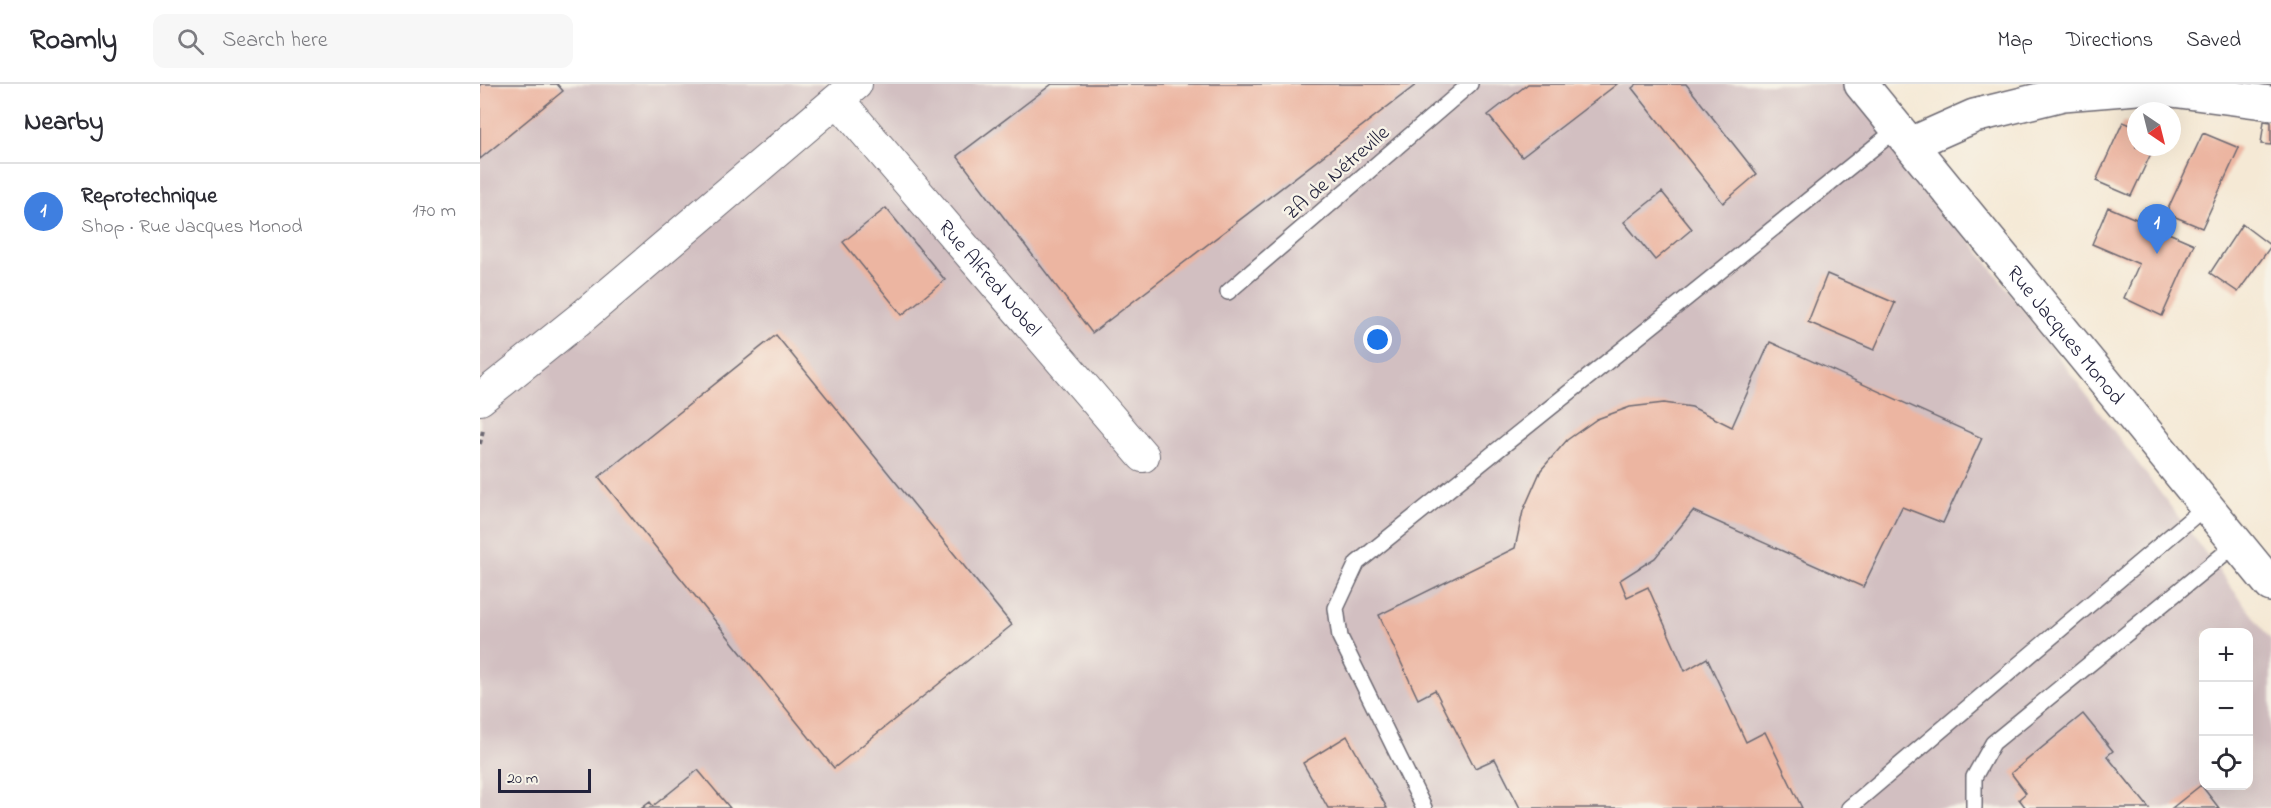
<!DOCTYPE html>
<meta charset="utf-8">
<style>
:root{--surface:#fff;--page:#f7f7f7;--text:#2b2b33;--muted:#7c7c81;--line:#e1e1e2;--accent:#b5179e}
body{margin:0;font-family:"Indie Flower",sans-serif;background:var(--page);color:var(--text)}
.controls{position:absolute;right:18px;bottom:18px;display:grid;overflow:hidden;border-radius:12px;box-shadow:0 6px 24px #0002}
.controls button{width:54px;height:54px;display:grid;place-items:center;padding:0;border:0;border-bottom:2px solid var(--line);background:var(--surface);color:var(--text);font:30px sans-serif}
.compass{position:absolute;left:1647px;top:18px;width:54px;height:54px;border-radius:50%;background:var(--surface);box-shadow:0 6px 24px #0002;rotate:145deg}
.scale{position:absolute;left:18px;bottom:15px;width:93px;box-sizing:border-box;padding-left:6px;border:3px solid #22223b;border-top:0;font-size:16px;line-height:21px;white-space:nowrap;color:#22223b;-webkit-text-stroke:4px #f7f3e8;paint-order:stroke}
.you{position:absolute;left:898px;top:256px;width:21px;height:21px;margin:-15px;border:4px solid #fff;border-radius:50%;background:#1a73e8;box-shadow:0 0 0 9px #1a73e833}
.badge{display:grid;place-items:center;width:39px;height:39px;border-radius:50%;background:var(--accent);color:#fff;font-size:20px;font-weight:700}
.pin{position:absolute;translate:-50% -50px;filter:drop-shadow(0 2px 3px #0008)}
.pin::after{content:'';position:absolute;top:32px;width:21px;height:18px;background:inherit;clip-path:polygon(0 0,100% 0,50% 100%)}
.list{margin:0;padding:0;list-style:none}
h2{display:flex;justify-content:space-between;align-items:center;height:78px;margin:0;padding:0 24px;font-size:26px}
h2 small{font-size:20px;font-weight:400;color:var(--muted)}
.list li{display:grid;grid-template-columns:39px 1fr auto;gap:18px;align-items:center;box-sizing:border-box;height:96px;padding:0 24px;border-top:2px solid var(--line)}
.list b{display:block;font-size:22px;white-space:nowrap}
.list p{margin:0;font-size:20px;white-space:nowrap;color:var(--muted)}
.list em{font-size:20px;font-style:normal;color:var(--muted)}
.icon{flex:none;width:33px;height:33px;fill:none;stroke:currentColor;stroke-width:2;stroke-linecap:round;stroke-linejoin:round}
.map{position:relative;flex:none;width:1791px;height:724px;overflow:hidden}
header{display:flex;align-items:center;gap:36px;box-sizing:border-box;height:84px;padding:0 30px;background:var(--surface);border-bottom:2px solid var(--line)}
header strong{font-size:28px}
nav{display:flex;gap:33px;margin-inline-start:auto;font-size:21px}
.search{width:420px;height:54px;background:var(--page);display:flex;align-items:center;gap:15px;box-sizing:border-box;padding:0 21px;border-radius:12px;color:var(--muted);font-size:22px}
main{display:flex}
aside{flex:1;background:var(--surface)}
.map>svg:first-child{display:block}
</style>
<header>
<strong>Roamly</strong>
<div class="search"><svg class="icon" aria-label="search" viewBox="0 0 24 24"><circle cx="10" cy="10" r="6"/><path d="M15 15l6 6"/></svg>Search here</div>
<nav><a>Map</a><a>Directions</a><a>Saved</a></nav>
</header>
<main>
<aside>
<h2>Nearby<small></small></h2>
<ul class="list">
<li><span class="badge" style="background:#3f7fe0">1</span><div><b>Reprotechnique</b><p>Shop · Rue Jacques Monod</p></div><em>170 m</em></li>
</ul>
</aside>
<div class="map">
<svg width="1791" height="724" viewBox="0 0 1791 724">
<rect width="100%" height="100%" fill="#f7f3e8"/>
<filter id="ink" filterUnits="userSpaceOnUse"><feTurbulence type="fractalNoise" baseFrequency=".0167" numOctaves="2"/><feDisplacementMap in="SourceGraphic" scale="12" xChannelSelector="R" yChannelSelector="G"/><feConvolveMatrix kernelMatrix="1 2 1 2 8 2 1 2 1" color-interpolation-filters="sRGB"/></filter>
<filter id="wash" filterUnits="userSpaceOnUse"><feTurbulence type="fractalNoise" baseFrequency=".008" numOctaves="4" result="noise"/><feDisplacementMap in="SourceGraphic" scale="24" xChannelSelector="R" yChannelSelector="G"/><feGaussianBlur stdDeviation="1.35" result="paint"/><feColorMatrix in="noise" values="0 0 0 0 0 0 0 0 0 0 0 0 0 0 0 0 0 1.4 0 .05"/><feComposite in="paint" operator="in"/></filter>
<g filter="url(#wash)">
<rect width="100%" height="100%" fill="#f5e9d5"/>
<path fill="#d2bfc1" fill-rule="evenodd" d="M0,0H1373L1791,556V724H0ZM1724,548H1768V702H1724Z"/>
<g id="blocks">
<path fill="#ecb5a1" d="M0,0H77L83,7L0,75Z
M572,0H937L612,249L477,72Z
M1048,0H1137L1042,73L1008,31Z
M1157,0H1206L1277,90L1243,119L1152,4Z
M1784,37L1791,38V61L1781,60Z
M1643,38L1656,43V63H1674L1651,112L1616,97Z
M1723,49L1759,64L1722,144L1686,129Z
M1182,108L1212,145L1175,176L1144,138Z
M1628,123L1714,160L1682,232L1644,214L1659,180L1612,160Z
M406,124L465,196L422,231L363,158Z
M1762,140L1791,162L1758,208L1730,189Z
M1347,190L1415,219L1394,266L1328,238Z
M296,251L532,541L354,684L119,393Z
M1290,258L1502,354L1463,439L1422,423L1383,503L1213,427L1175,474L1140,496L1147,513L1168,503L1205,587L1227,574L1266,658L1285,648L1322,724H1040L1015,675L995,684L955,606L938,615L899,531L1035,464L1043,427L1061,386L1087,356L1117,335L1150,323L1184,319L1212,323L1252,343Z
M1603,630L1633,667L1627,672L1669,724H1546L1539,715L1546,709L1531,689Z
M867,652L907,724H848L823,679Z
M218,686L250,724H162L170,718L173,722Z
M1721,701L1739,724H1692Z"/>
</g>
</g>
<g filter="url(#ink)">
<use href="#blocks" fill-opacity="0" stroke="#6c6871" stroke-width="1.5"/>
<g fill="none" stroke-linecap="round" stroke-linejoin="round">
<defs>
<path id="service" d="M748,208L990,0
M944,724L860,553L856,524L877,479L1418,44
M1369,724L1725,423
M1494,724V693L1513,659L1756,460"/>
<g id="minor">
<path id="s1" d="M358,16L663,372"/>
<path d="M0,315L102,233L376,0"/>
</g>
<g id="tertiary">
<path id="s2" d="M1381,0L1791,501"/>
<path d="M1431,60L1494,32L1583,10L1669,3L1791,19"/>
</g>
</defs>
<use href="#service" stroke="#6c6871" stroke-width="18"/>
<use href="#minor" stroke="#6c6871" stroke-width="34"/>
<use href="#tertiary" stroke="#6c6871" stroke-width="36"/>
<path stroke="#6c6871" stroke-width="4" stroke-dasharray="4.5 4.5" stroke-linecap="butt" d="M0,360L3,346"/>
<use href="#service" stroke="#fff" stroke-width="15"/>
<use href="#minor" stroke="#fff" stroke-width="32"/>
<use href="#tertiary" stroke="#fff" stroke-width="33"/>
</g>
</g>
<g text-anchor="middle" stroke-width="5" stroke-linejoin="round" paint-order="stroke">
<g font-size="21" fill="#22223b" stroke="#f7f3e8">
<text transform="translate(856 88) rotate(-41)" y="7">ZA de Nétreville</text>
<text dy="7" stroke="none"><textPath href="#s1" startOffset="234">Rue Alfred Nobel</textPath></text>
<text dy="7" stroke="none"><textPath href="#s2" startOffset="324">Rue Jacques Monod</textPath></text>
</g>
</g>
</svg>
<div class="controls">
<button>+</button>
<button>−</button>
<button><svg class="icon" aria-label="locate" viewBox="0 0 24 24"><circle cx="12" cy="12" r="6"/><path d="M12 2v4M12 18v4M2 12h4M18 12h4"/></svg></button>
</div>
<svg class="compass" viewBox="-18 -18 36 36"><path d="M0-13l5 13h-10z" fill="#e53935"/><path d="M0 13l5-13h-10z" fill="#7c7c81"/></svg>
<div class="scale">20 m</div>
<div class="you"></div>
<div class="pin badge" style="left:1677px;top:170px;background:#3f7fe0">1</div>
</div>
</main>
